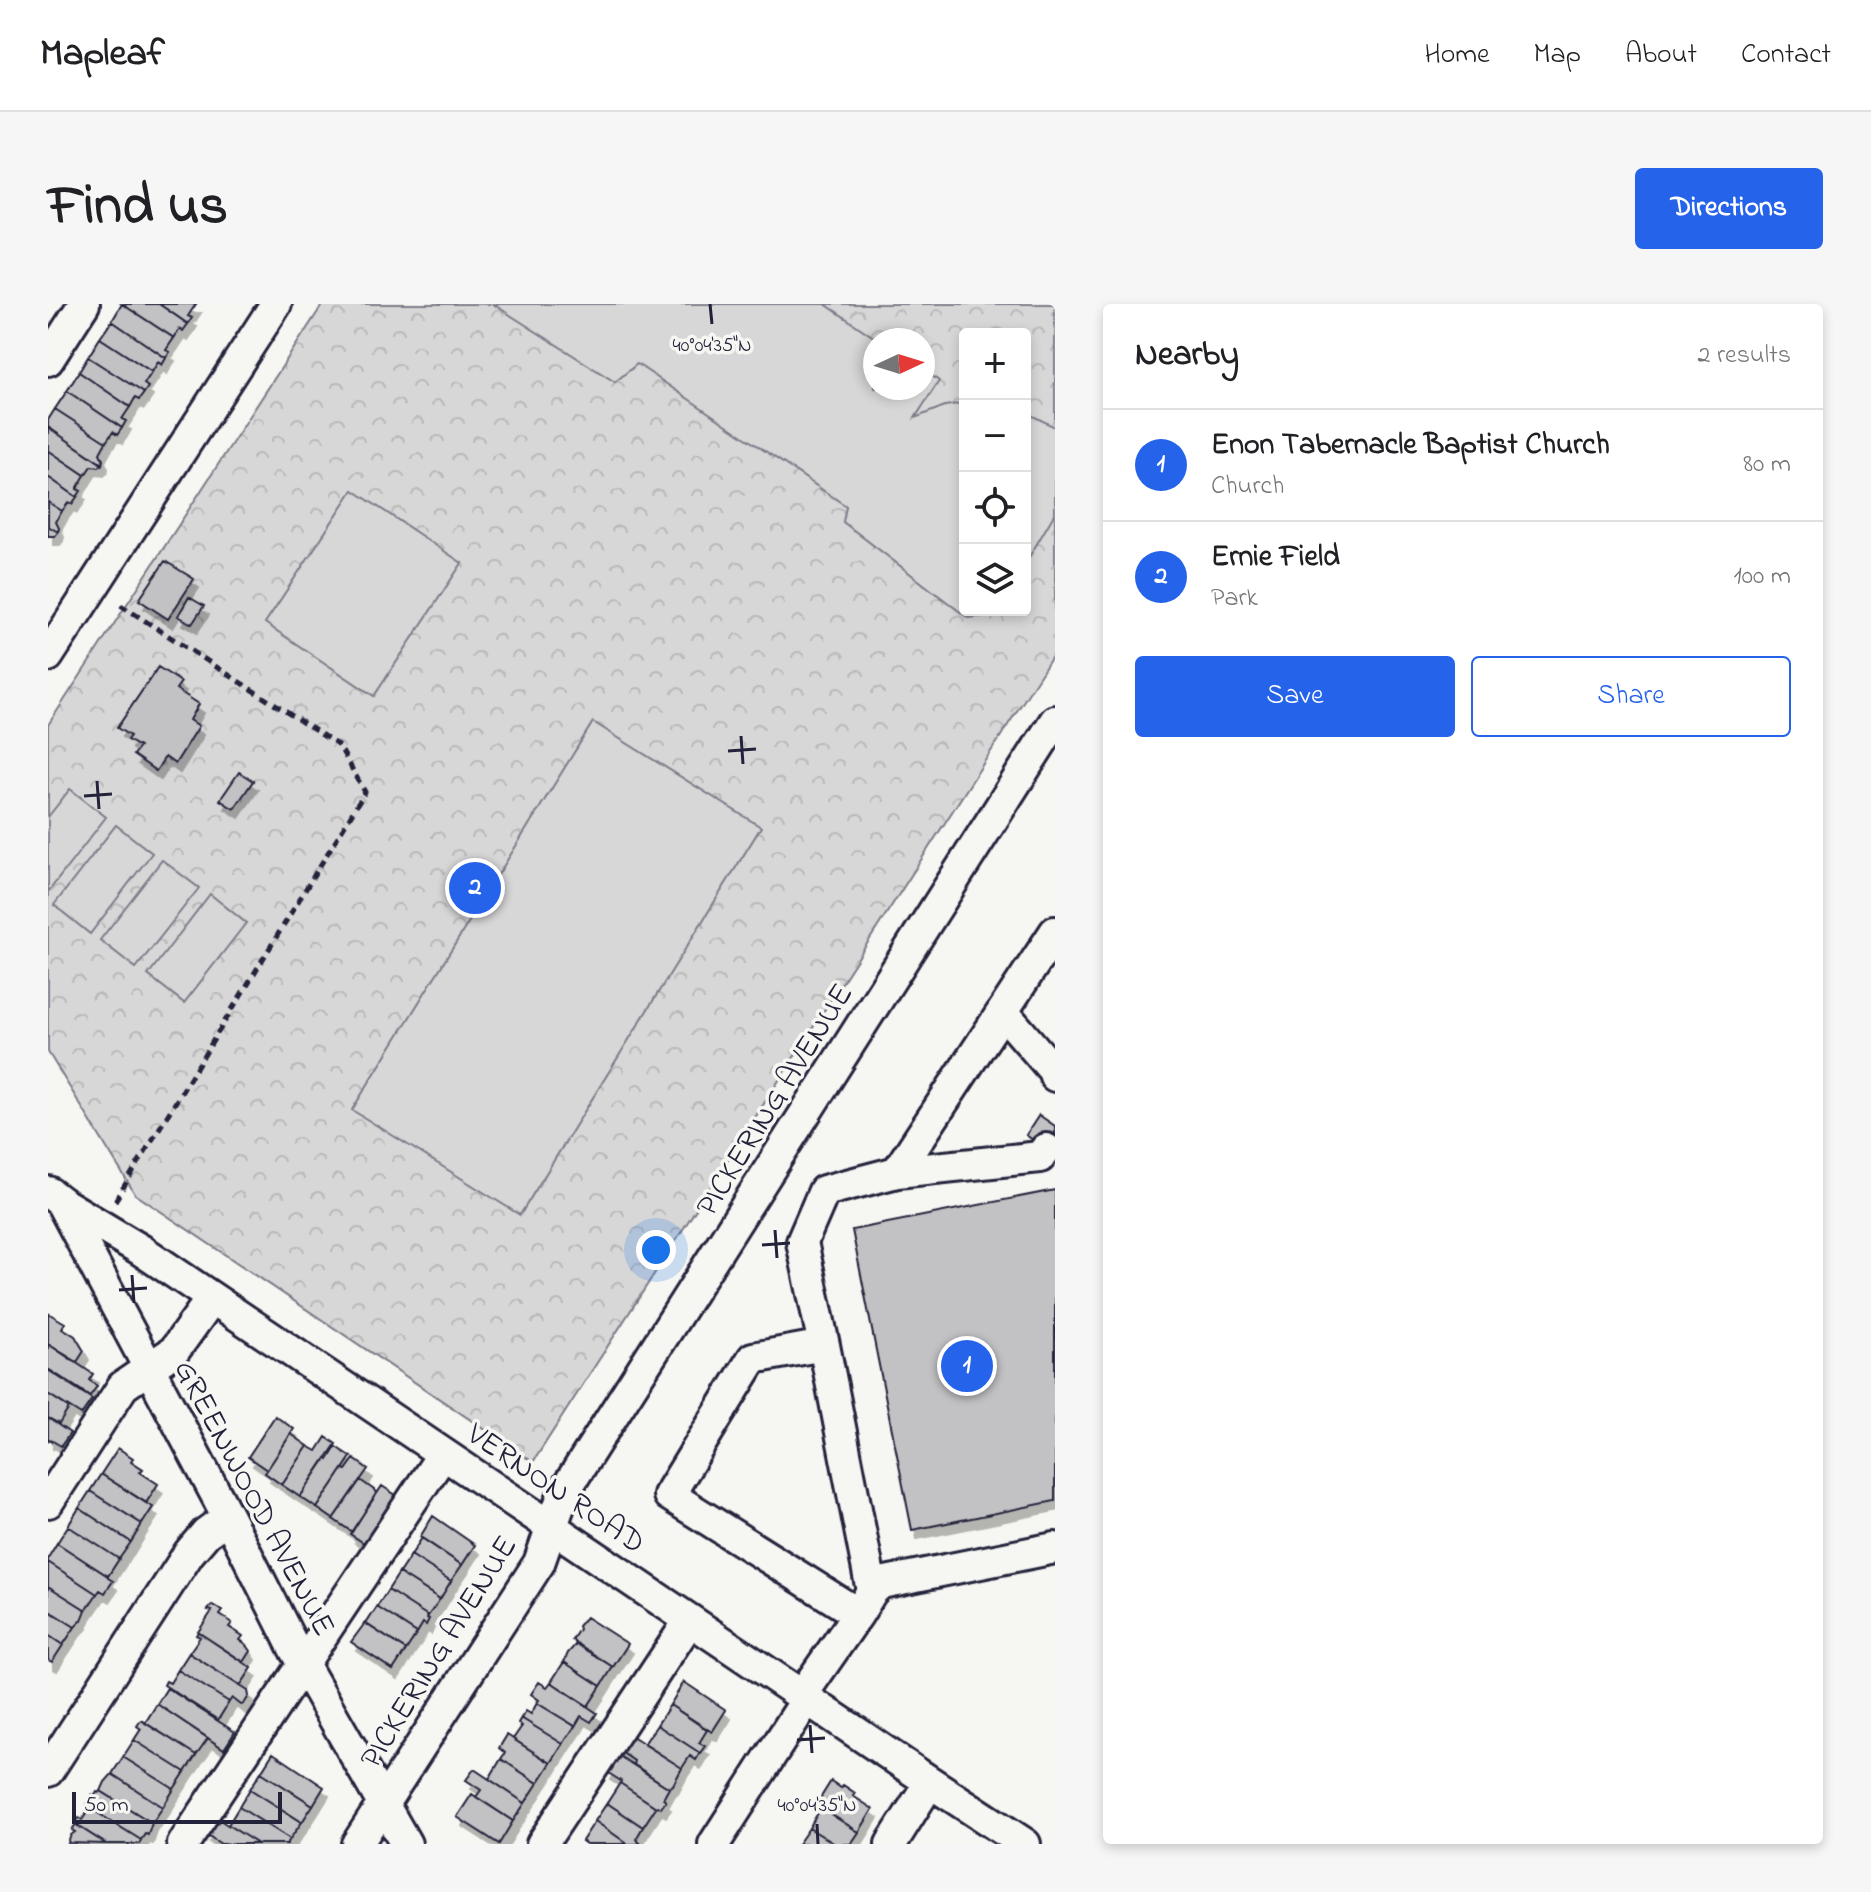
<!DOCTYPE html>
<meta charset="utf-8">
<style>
:root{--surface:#fff;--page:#f6f6f6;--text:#202124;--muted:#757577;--line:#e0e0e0;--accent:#2563eb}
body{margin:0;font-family:"Indie Flower",sans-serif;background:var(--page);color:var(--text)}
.controls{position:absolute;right:24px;top:24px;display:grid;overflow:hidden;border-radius:8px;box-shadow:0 4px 12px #0003}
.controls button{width:72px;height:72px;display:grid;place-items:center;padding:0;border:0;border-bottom:2px solid var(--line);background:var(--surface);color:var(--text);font:40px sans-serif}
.compass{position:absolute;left:815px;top:24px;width:72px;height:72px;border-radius:50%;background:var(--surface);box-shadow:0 4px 12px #0003;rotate:86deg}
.scale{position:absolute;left:24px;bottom:20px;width:210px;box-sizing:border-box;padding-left:8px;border:4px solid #22223b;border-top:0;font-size:22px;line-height:28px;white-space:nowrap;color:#22223b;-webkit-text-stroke:6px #f6f6f2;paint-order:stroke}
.you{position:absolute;left:608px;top:946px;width:28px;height:28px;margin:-20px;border:6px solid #fff;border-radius:50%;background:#1a73e8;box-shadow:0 0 0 12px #1a73e833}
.badge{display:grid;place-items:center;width:52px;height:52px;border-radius:50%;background:var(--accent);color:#fff;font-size:26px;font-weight:700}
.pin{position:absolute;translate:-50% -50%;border:4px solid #fff;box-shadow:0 2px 8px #0006}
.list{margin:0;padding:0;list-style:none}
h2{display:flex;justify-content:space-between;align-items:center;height:104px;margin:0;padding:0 32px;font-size:34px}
h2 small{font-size:26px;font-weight:400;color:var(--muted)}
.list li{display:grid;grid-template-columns:52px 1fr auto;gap:24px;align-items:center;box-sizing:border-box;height:112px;padding:0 32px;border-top:2px solid var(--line)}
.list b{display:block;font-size:30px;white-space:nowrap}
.list p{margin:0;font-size:26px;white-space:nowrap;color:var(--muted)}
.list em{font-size:26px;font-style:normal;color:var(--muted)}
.actions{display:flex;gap:16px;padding:24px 32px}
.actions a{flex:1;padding:18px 0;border:2px solid var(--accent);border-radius:8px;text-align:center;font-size:28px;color:var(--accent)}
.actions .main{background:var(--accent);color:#fff}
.icon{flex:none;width:44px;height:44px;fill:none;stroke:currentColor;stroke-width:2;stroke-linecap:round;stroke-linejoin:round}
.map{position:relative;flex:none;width:1007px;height:1540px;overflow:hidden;border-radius:8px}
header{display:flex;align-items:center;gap:48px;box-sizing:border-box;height:112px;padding:0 40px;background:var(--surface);border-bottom:2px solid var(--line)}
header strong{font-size:38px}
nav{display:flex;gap:44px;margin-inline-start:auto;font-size:28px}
.intro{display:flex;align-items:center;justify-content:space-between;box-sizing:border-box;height:192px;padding:0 48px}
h1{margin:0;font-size:56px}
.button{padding:20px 36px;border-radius:8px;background:var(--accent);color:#fff;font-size:28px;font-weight:700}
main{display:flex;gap:48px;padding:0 48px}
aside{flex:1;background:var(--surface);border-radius:8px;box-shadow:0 4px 12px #0003}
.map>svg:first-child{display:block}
</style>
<header>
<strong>Mapleaf</strong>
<nav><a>Home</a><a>Map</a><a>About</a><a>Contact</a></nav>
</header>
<div class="intro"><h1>Find us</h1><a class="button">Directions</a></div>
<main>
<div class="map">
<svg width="1007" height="1540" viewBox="0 0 1007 1540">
<defs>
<pattern id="park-crowns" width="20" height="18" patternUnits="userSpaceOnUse" patternTransform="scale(2)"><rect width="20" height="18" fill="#d7d7d7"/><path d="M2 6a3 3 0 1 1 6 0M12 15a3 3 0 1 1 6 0" fill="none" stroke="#b8b8b9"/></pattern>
<filter id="shadow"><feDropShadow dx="5" dy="9" stdDeviation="0" flood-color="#0004"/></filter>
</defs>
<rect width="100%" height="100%" fill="#f6f6f2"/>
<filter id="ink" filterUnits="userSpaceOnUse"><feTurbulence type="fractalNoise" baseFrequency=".0125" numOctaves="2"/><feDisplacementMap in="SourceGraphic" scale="16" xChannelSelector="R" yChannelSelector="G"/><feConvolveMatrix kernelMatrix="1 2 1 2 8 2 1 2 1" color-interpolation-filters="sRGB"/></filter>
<g filter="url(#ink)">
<path fill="url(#park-crowns)" stroke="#7c7c89" stroke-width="2" fill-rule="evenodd" d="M275,0H1007V348L485,1158L87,890L0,748V421ZM917,30H977V306H917ZM827,36H875V84H827Z"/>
<path fill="#d7d7d7" stroke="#7c7c89" stroke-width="2" d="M445,0H777L830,36H827V84H875V66L891,77L867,114L897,102L917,99V306H950L947,311L920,314L795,218L798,202L589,60L567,78Z
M977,108L1007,123V209L977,260Z
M305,186L414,259L326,392L217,319Z
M545,418L713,523L472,911L304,806Z
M22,485L58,513L0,588V513Z
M68,521L104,549L42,630L6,601Z
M114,556L151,584L88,664L52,636Z
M162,590L198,619L136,699L100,671Z"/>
<path fill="#c2c2c4" stroke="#22223b" stroke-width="2" filter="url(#shadow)" d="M74,0L126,34L118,46L122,48L118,54L64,17Z
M74,0H111L140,20L135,27L132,25L126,34Z
M111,0H148L140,12L144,14L140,20Z
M64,17L118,54L114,61L110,58L104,68L52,34Z
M52,34L104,68L96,80L100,83L96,89L40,53Z
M40,53L96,89L91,96L87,94L82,103L31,68Z
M31,68L82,103L74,115L78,117L74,124L19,87Z
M19,87L74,124L69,131L65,128L58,138L7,105Z
M7,105L58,138L52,149L55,156L54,160L0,123V116Z
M0,123L54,160L51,163L43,162L37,171L0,146Z
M0,146L37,171L29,185L33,187L29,193L0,173Z
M0,173L29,193L24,200L21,198L14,207L0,198Z
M0,198L14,207L8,218L11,224L10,228L0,222Z
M0,222L10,228L7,232H0Z
M117,257L146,275L120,315L91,296Z
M141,293L156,302L144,320L130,312Z
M110,363L133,378L128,385L151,400L142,416L151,422L127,460L117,453L108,467L85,451L91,443L79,436L82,432L69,424Z
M191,468L205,477L186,505L172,496Z
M991,811L1007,822V852L978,831Z
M1007,886V1197L864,1226L804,926Z
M0,1009L17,1019L14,1024L27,1032L36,1047L29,1058L0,1040Z
M0,1040L45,1070L41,1076L49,1082L42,1092L0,1065Z
M0,1066L44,1095L33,1111L0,1090Z
M0,1090L21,1104L11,1120L0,1114Z
M227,1112L246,1125L219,1166L200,1153Z
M0,1114L22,1129L13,1142L1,1135L0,1137Z
M243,1130L260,1142L234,1181L217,1169Z
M278,1133L288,1140L252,1193L234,1181L260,1142L269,1147Z
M288,1143L303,1153L269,1204L252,1193L278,1154L280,1156Z
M70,1144L85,1154L83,1157L95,1165L92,1168L110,1180L98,1199L53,1170Z
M306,1155L320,1165L285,1215L269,1204L295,1165L298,1166Z
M53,1170L105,1203L94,1220L42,1187Z
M312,1176L329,1188L304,1228L285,1215Z
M334,1182L354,1195L322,1243L302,1230Z
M42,1187L94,1220L83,1238L31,1204Z
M31,1204L83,1238L71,1255L20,1222Z
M385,1212L427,1241L414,1261L372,1233Z
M20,1222L71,1255L60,1272L9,1239Z
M374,1234L414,1261L403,1277L363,1251Z
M9,1239L60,1272V1274L65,1277L57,1289L52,1286L49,1290L0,1258V1254Z
M363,1251L403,1277L392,1295L351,1269Z
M0,1258L49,1290L38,1306L0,1282Z
M351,1269L392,1295L380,1312L340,1286Z
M0,1282L38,1306L34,1316L27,1323L0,1306Z
M340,1286L380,1312L379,1314L381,1315L378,1321L375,1319L369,1329L329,1303Z
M164,1301L175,1307L172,1311L184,1319L181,1323L195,1332L192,1336L198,1340L203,1347L196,1358L150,1328L164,1307L160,1306Z
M329,1303L369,1329L358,1346L318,1320Z
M0,1306L27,1323L15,1341L0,1331Z
M538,1313L580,1340L565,1363L524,1336L531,1325L530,1322Z
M317,1319L358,1346L345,1366L303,1338Z
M150,1328L204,1364L192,1382L141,1349L152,1333L148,1331Z
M0,1331L15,1341L4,1358L0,1356Z
M528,1340L565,1363L553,1382L516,1358L520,1349Z
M141,1349L200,1387L201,1392L196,1400L193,1401L184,1394L181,1398L130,1366Z
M516,1358L553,1382L540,1402L503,1378Z
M130,1366L181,1398L170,1416L116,1381L118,1377L122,1379Z
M491,1378L499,1383L503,1378L549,1409L543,1418L533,1412L527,1422L489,1399L491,1396L483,1390Z
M636,1378L678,1406L664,1428L622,1401Z
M119,1384L187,1428L176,1445L109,1400Z
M489,1399L527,1422L515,1440L473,1414L478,1407L483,1410Z
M109,1400L160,1434L148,1451L97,1419Z
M622,1401L659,1426L651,1439L657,1442L652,1449L609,1421Z
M473,1414L515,1440L503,1459L465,1435L474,1422L470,1419Z
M93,1416L148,1451L137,1468L86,1436L93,1425L89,1422Z
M609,1421L652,1449L648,1456L642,1452L634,1464L596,1440Z
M578,1428L634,1464L625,1481L621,1484L585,1460L586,1457L567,1444Z
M459,1431L503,1459L490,1479L453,1455L457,1449L451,1444Z
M86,1436L137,1468L126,1485L75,1453Z
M225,1449L276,1483L265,1501L213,1468Z
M568,1450L621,1484L615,1495L618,1497L613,1504L610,1502L608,1503L572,1479L573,1477L557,1467Z
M75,1453L126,1485L115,1503L64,1470Z
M453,1455L490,1479L477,1499L441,1475Z
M426,1465L477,1499L465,1517L428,1493L433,1486L418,1476Z
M213,1468L265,1501L254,1518L202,1485Z
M64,1470L115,1503L104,1519L53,1487L57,1478Z
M783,1477L793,1484L795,1481L807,1489L805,1492L825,1505L811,1528L768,1501Z
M572,1479L608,1503L595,1523L559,1499Z
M202,1485L254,1518L242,1535L191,1503Z
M53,1487L104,1519L100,1531L97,1530L93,1536L42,1504L43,1503L39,1500L44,1491L46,1493L49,1488L51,1489Z
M424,1490L465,1517L451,1540L409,1513Z
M559,1499L595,1523L588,1535L593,1540H580L547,1517Z
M191,1503L242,1535L239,1540H210L180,1521Z
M773,1504L811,1528L803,1540H787L761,1524Z
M41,1506L43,1508L45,1506L93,1536L91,1540H58L30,1522L31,1521L27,1519L31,1514L34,1516Z
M167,1513L210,1540H173L156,1529Z
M547,1517L580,1540H538L534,1537Z
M28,1520L30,1522L58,1540L20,1539L23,1531L27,1528L24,1526Z
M761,1524L787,1540H750Z"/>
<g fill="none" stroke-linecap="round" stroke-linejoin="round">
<defs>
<path id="minor" d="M0,56L36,0
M0,352L228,0
M955,708L1005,766L1007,772
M849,868L1007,628
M0,888L13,898L93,946L882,1478L977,1540
M13,898L180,1213L247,1346L358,1540
M776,1041L705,1054L621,1191L810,1310
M0,1198L75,1082L126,1047L164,994
M824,1287L776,1041L754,938L776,887L849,868L992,853L998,845
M754,1391L810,1310L824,1287L833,1279L1007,1244
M0,1467L141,1249L158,1229L180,1213
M135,1540L395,1150
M309,1540L491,1259L516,1188L1007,417
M494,1540L642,1316
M666,1540L759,1395
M843,1540L882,1478"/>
</defs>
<use href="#minor" stroke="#22223b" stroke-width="36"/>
<path stroke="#22223b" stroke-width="5" stroke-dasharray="8 6" stroke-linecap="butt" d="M67,897L317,488L291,442L68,298"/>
<use href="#minor" stroke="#f6f6f2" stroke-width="30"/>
</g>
</g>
<path fill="none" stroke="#22223b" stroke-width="3" d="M662,0L664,20M693,432L695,460M680,447L708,445M49,477L51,505M36,492L64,490M727,926L729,954M714,941L742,939M84,971L86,999M71,986L99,984M762,1421L764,1449M749,1436L777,1434M769,1520L770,1540"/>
<g text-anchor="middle" stroke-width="7" stroke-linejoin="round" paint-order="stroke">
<g font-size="32" fill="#22223b" stroke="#f6f6f2">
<text transform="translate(725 795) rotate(-58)" y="11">PICKERING AVENUE</text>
<text transform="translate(509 1183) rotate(34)" y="11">VERNON ROAD</text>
<text transform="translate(208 1193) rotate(62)" y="11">GREENWOOD AVENUE</text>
<text transform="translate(389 1347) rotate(-58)" y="11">PICKERING AVENUE</text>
</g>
</g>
<g font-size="20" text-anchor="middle" fill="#22223b" stroke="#f6f6f2" stroke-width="7" stroke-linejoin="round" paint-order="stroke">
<text x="664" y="47">40°04'35"N</text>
<text x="769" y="1507">40°04'35"N</text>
</g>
</svg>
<div class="controls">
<button>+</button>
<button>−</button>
<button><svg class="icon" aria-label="locate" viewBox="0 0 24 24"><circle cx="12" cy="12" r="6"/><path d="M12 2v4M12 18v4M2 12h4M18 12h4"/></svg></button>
<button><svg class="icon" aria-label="layers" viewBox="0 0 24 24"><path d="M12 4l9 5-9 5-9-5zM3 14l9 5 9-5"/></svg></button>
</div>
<svg class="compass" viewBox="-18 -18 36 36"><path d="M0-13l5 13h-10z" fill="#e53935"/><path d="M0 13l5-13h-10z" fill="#757577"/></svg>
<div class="scale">50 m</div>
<div class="you"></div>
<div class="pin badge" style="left:919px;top:1062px">1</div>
<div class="pin badge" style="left:427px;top:584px">2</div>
</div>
<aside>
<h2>Nearby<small>2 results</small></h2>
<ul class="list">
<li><span class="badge">1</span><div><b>Enon Tabernacle Baptist Church</b><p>Church</p></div><em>80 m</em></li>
<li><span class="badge">2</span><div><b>Ernie Field</b><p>Park</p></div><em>100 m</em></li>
</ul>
<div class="actions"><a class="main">Save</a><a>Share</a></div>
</aside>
</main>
